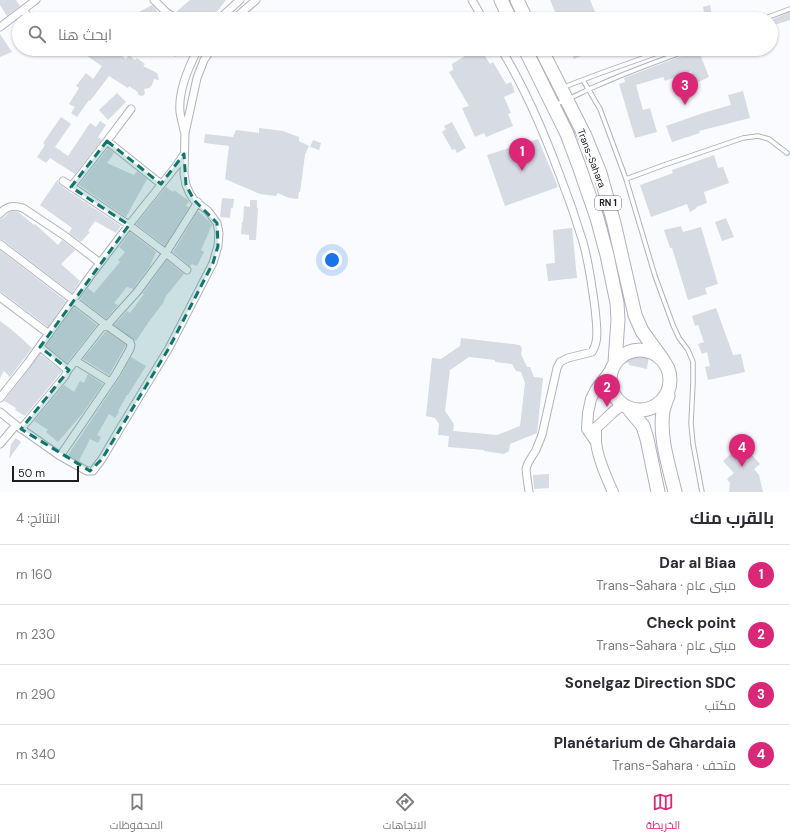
<!DOCTYPE html>
<html lang="ar">
<meta charset="utf-8">
<style>
:root{--surface:#fff;--page:#f2f2f3;--text:#2b2b33;--muted:#7c7c81;--line:#e1e1e2;--accent:#db2777}
body{margin:0;font-family:"DM Sans",Cairo,sans-serif;background:var(--page);color:var(--text);direction:rtl}
.scale{position:absolute;left:12px;bottom:10px;width:67px;box-sizing:border-box;padding-left:4px;border:2px solid #1c1e21;border-top:0;font-size:11px;line-height:14px;white-space:nowrap;color:#1c1e21;-webkit-text-stroke:3px #fff;paint-order:stroke}
.you{position:absolute;left:332px;top:260px;width:14px;height:14px;margin:-10px;border:3px solid #fff;border-radius:50%;background:#1a73e8;box-shadow:0 0 0 6px #1a73e833}
.badge{display:grid;place-items:center;width:26px;height:26px;border-radius:50%;background:var(--accent);color:#fff;font-size:13px;font-weight:700}
.pin{position:absolute;translate:-50% -33px;filter:drop-shadow(0 1px 2px #0008)}
.pin::after{content:'';position:absolute;top:21px;width:14px;height:12px;background:inherit;clip-path:polygon(0 0,100% 0,50% 100%)}
.list{margin:0;padding:0;list-style:none}
h2{display:flex;justify-content:space-between;align-items:center;height:52px;margin:0;padding:0 16px;font-size:17px}
h2 small{font-size:13px;font-weight:400;color:var(--muted)}
.list li{display:grid;grid-template-columns:26px 1fr auto;gap:12px;align-items:center;box-sizing:border-box;height:60px;padding:0 16px;border-top:1px solid var(--line)}
.list b{display:block;font-size:15px;white-space:nowrap}
.list p{margin:0;font-size:13px;white-space:nowrap;color:var(--muted)}
.list em{font-size:13px;font-style:normal;color:var(--muted)}
.icon{flex:none;width:22px;height:22px;fill:none;stroke:currentColor;stroke-width:2;stroke-linecap:round;stroke-linejoin:round}
.map{position:relative;flex:none;width:790px;height:492px;overflow:hidden;direction:ltr}
.search{position:absolute;background:var(--surface);box-shadow:0 1px 3px #0004;left:12px;right:12px;top:12px;height:44px;display:flex;align-items:center;gap:10px;box-sizing:border-box;padding:0 14px;border-radius:22px;color:var(--muted);font-size:15px}
.sheet{height:292px;background:var(--surface)}
nav{display:flex;justify-content:space-around;align-items:center;box-sizing:border-box;height:56px;border-top:1px solid var(--line);background:var(--surface);font-size:11px;color:var(--muted)}
nav a{display:grid;justify-items:center;gap:2px}
nav .on{color:var(--accent)}
.map>svg:first-child{display:block}
</style>
<div class="map">
<svg width="790" height="492" viewBox="0 0 790 492">
<rect width="100%" height="100%" fill="#f9fbff"/>
<path fill="#d6dbe4" fill-rule="evenodd" d="M0,0H16L20,6L7,16L0,5Z
M190,0H226L211,19H183L182,16L176,12Z
M550,0H590L598,19H558Z
M152,5L156,9L158,13L168,19H126Z
M710,5L712,16L705,18L703,7Z
M790,12V20L771,26V20Z
M0,34L12,52L0,57Z
M92,49H112L126,59L129,55L135,60L137,58L145,64L143,66L157,73L159,80L154,79L152,85L149,88L144,89L145,93L144,95L142,96L138,95V92L129,86L128,88L109,76L90,101L89,100L77,117L71,113L75,107L69,104L79,88L76,86L86,73L93,79L102,66L87,56Z
M157,49H180L176,57Z
M471,49L474,52L482,51L490,64L493,62L506,84L511,82L515,92L504,97L511,113L508,114L513,126L486,137L484,133L475,137L462,108L469,106L449,72L453,70L452,64L465,56V53Z
M570,49H598L574,59Z
M694,49H698L709,77L696,83L691,71L665,81L663,77L636,85L643,110L650,108L657,132L635,138L619,84L625,82L624,78L692,52Z
M743,91L750,118L699,131L700,133L672,142L666,126L706,112L731,105L728,95Z
M117,93L126,102L108,120L99,110Z
M61,117L71,124L55,147L68,156L90,123L96,127L100,121L106,125L98,137L102,140L75,174L50,158L46,163L37,157L45,145L43,143Z
M452,122L466,148L457,153L455,149L452,150L442,132L446,129L444,126Z
M259,128L283,131L296,136L299,137V141L309,146L305,155L300,192H299L298,199L289,198L278,193L276,196L260,194L225,179L229,146L204,143L205,134L233,137L236,130L259,133Z
M538,139L558,187L505,206L487,155Z
M313,140L321,143L319,150L310,147Z
M108,148L114,153L107,163L134,175L137,171L147,179L126,217L79,185Z
M714,155L718,168L723,167L729,183L704,192L707,203L696,207L697,208L690,212L687,204L651,217L640,185L673,173L672,170Z
M58,179V183L60,185L68,191L121,226L116,233L95,221L88,231L90,232L81,242L69,233L72,228L40,205Z
M166,187L173,192L174,190L189,201L186,206L189,207L165,246L136,224Z
M222,198L234,199L233,208H231L230,218L220,217Z
M250,200H257V208H258L256,240H249V235L241,234L242,222H243L244,206L250,207Z
M13,211L18,212L34,225L35,224L58,245L62,240L75,250L61,264L80,281L72,293L3,240L0,239V219L4,218L9,212Z
M198,211L208,220L212,225L201,250L204,252L197,266L192,264L190,266L173,252Z
M726,218L734,237L722,241L715,222Z
M681,226L683,232L701,227L718,284L705,288L707,294L688,300L672,248H670L664,230Z
M572,228L577,278L548,281L546,264L555,263L553,230Z
M130,232L156,252L150,266L133,289L127,287L114,303L118,305L106,319L80,299L88,288L94,293L120,262L118,260L125,252L119,247Z
M0,250L66,301L48,327L3,293L0,292Z
M167,260L184,274L166,296L163,303L148,323L136,341L114,325L127,311L130,313L144,294H142Z
M74,307L97,325L67,363L46,346Z
M716,308L733,355L741,354L745,372L708,380L705,367L710,366L707,352L702,354L698,344L704,342L698,325L695,326L692,316Z
M0,321L11,329L32,348L10,377L4,371L0,378Z
M106,331L126,345L109,375L83,359Z
M461,338L520,345L522,349L521,354L527,367H530L534,377L543,378L537,433L510,444L509,451L504,454L484,451V450L448,447L449,436L438,435L439,424L435,418L426,416L432,358L441,359L460,346ZM469,357L495,360V362L512,364L516,371L521,372L525,383L520,426L497,435L453,431L454,424L445,411L450,370Z
M624,350L649,354L647,369L629,365V363L623,362Z
M40,354L62,371L25,416L15,410L16,408L4,401Z
M131,357L146,366L128,395H127L118,411L119,412L115,418L109,414L97,435L101,437L98,443L90,439L79,461L68,455L120,377Z
M88,374L103,384L82,414L58,442L46,432L48,430L34,421L64,385L74,392L80,381L84,383Z
M16,438L21,442L9,459L11,444Z
M740,442L760,464L754,469L759,475L763,492H729L730,483L727,479L734,473L723,461L734,451L733,443L737,444Z
M549,474V488L534,489L533,475Z"/>
<g fill="none" stroke-linecap="round" stroke-linejoin="round">
<defs>
<path id="lane" d="M763,19L790,9
M583,80L600,109L626,179L655,276L673,325L679,338L688,350L693,362V383L691,423L693,444L702,492
M564,87L601,73L668,49
M556,104C571,99 585,90 601,84C630,71 661,60 691,49
M626,179L664,165L743,138L758,136L769,139L787,153"/>
<path id="street" d="M154,0L167,13L178,19
M472,0L483,19
M23,10L30,19
M219,19L240,0
M234,19L256,0
M0,27L36,0
M501,49C525,88 543,130 559,173C568,196 576,219 583,242C589,263 592,286 595,308C596,322 600,340 592,352L568,358L560,362L557,368L542,435L536,450L528,463L526,469L527,478L529,492
M184,131C183,125 181,119 180,112C178,91 188,68 198,49
M107,141L161,184
M63,181L129,225L166,253L187,270
M71,187L107,141L131,109
M0,214C6,206 13,205 23,208L65,236L100,263
M0,244L106,325L130,342L131,345L130,349L116,374L60,456
M0,297L49,334
M40,347L68,370
M76,361L110,382
M0,398L27,364L91,275L129,225L177,165L184,154
M0,412L16,425L60,456L87,471H93L102,459L121,427L169,348L213,263L218,246L219,233L217,223L208,211L194,200L190,194L186,185L184,174L185,133L197,78L204,60L211,49
M21,429L65,376L68,370L101,328L109,323L137,292L164,256L198,202
M0,444L16,425"/>
<path id="secondary" d="M596,442L587,429L588,413L591,399L596,389L612,368
M613,492C606,477 597,457 596,441C596,437 596,433 596,428L613,412L622,405"/>
<path id="highway" d="M501,0L510,19
M517,0L526,19
M525,49L567,134L579,166L597,218L607,255L617,303L618,320L615,362
M541,49L585,136L600,173L614,223L635,315L642,331L663,360
M610 380a30 30 0 1 1 60 0a30 30 0 1 1-60 0Z
M668,396C666,401 664,406 663,411C659,438 669,466 675,492
M629,409L643,426L647,439L658,492"/>
</defs>
<use href="#lane" stroke="#afb3bc" stroke-width="5.5"/>
<use href="#street" stroke="#afb3bc" stroke-width="9"/>
<use href="#secondary" stroke="#afb3bc" stroke-width="12"/>
<use href="#highway" stroke="#afb3bc" stroke-width="15"/>
<use href="#lane" stroke="#fff" stroke-width="3.5"/>
<use href="#street" stroke="#fff" stroke-width="7"/>
<use href="#secondary" stroke="#fff" stroke-width="10"/>
<use href="#highway" stroke="#fff" stroke-width="13"/>
</g>
<path fill="#0f766e" fill-opacity="0.2" stroke="#0f766e" stroke-width="3" stroke-dasharray="8 5" stroke-linejoin="round" d="M107,141L161,184L184,154L186,185L194,200L217,223L218,246L213,263L169,348L102,459L90,471L21,429L69,370L40,347L129,225L71,187Z"/>
<g text-anchor="middle" stroke-width="4" stroke-linejoin="round" paint-order="stroke">
<rect fill="#fff" stroke="#606264" stroke-width="1" x="595" y="196" width="26" height="14" rx="3"/>
<g font-size="9" font-weight="bold" fill="#1c1e21">
<text x="608" y="206">RN 1</text>
</g>
<g font-size="10" fill="#1c1e21" stroke="#fff">
<text transform="translate(592 158) rotate(69)" y="4">Trans-Sahara</text>
</g>
</g>
</svg>
<div class="scale">50 m</div>
<div class="you"></div>
<div class="pin badge" style="left:522px;top:171px">1</div>
<div class="pin badge" style="left:607px;top:407px">2</div>
<div class="pin badge" style="left:685px;top:105px">3</div>
<div class="pin badge" style="left:742px;top:467px">4</div>
<div class="search"><svg class="icon" aria-label="search" viewBox="0 0 24 24"><circle cx="10" cy="10" r="6"/><path d="M15 15l6 6"/></svg>ابحث هنا</div>
</div>
<section class="sheet">
<h2>بالقرب منك<small>النتائج: 4</small></h2>
<ul class="list">
<li><span class="badge">1</span><div><b>Dar al Biaa</b><p>مبنى عام · Trans-Sahara</p></div><em>160 m</em></li>
<li><span class="badge">2</span><div><b>Check point</b><p>مبنى عام · Trans-Sahara</p></div><em>230 m</em></li>
<li><span class="badge">3</span><div><b>Sonelgaz Direction SDC</b><p>مكتب</p></div><em>290 m</em></li>
<li><span class="badge">4</span><div><b>Planétarium de Ghardaia</b><p>متحف · Trans-Sahara</p></div><em>340 m</em></li>
</ul>
</section>
<nav>
<a class="on"><svg class="icon" aria-label="map" viewBox="0 0 24 24"><path d="M3 6l6-2 6 2 6-2v14l-6 2-6-2-6 2zM9 4v14M15 6v14"/></svg>الخريطة</a>
<a><svg class="icon" aria-label="directions" viewBox="0 0 24 24"><path d="M12 3l9 9-9 9-9-9zM9 14v-3h6M13 9l2 2-2 2"/></svg>الاتجاهات</a>
<a><svg class="icon" aria-label="saved" viewBox="0 0 24 24"><path d="M7 4h10v16l-5-4-5 4z"/></svg>المحفوظات</a>
</nav>
